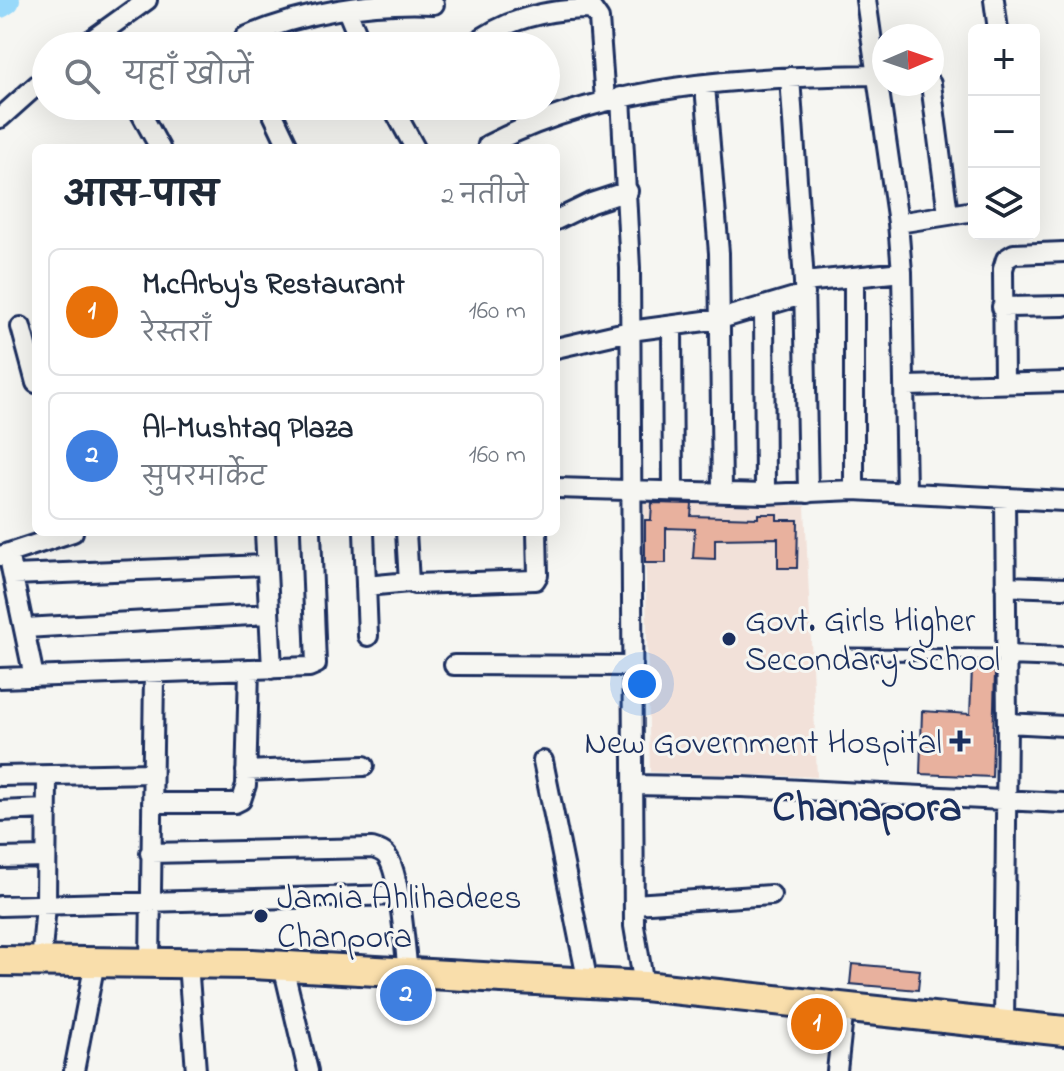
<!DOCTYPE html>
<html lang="hi">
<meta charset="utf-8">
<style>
:root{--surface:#fff;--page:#f6f6f7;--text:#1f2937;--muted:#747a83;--line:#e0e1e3;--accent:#0b8043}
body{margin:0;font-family:"Indie Flower","Playpen Sans Deva",sans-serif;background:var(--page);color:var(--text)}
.controls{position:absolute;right:24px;top:24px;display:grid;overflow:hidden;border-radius:12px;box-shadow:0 8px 32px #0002}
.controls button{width:72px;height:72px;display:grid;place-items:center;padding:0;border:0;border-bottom:2px solid var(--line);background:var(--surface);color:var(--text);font:40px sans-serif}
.compass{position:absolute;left:872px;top:24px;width:72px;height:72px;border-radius:50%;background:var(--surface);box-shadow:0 8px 32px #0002;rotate:88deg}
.you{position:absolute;left:642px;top:684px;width:28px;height:28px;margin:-20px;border:6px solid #fff;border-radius:50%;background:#1a73e8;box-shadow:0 0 0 12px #1a73e833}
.badge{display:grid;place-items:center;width:52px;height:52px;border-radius:50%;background:var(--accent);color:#fff;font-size:26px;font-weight:700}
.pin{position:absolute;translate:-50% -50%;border:4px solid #fff;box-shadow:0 2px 8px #0006}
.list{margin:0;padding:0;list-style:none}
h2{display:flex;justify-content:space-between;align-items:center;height:104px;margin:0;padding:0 32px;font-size:34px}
h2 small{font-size:26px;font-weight:400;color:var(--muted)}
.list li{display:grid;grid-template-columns:52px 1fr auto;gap:24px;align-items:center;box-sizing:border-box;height:128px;margin:0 16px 16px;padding:0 16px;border:2px solid var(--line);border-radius:12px}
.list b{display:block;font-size:30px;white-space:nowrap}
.list p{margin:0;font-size:26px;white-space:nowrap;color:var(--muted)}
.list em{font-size:26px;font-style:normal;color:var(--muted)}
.icon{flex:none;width:44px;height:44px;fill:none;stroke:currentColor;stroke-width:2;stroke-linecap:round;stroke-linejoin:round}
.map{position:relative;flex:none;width:1064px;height:1071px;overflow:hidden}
.search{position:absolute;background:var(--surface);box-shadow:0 8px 32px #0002;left:32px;top:32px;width:528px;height:88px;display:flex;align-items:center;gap:20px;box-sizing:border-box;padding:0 28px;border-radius:44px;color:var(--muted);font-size:30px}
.panel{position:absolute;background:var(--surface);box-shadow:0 8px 32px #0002;left:32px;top:144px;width:528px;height:392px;border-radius:12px}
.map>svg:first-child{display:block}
</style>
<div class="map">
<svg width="1064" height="1071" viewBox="0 0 1064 1071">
<rect width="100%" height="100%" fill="#f6f6f2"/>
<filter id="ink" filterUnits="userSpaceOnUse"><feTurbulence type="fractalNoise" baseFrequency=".0125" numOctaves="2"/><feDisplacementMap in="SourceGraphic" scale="16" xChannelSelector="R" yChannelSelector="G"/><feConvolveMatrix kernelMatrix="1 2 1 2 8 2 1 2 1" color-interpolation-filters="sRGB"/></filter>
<g filter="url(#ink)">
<path fill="#f2e1d9" d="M644,498L805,506L817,777L650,772Z"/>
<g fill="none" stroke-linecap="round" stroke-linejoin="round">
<path stroke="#98d9fa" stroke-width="28" d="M0,4L6,0"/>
</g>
<path fill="#e8b19e" stroke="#1b2f5e" stroke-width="2" d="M652,503L692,504L691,516L758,518V514H777V520H798L797,568H778V538L715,539V559L693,558L695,529L666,528V563H645V520H651Z
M972,669L995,672L992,777L920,774L922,711L970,714Z
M852,964L920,970L918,990L850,984Z"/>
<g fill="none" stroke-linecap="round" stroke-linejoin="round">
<defs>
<path id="service" d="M848,654L1005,655"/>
<path id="minor" d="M866,0L898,223L902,272L906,492
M994,0L998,30
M347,10L362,46
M83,46L147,0
M242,46L245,37C303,12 371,1 434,4
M471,46C505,19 548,9 592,9L599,19L605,100
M790,77L804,282L808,493
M931,84L948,214
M705,86L719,253L722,492
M621,97L630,268L634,926L644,986
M137,106L160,148
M269,106L289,148
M392,106L415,148
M0,118L46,77
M488,145C607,83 746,77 878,75
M556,220L591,203L628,191
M898,223L974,211
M854,277V490
M804,282L902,272
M764,306L765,494
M1002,307L1064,306
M21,327L36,383
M672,327L673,491
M556,348L630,331L720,319L805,294
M1004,383L1003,269L1006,259L1014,254L1064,252
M906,386L1064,382
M556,488L765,494L854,490L1064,501
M265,532L272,669
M364,532L368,636
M406,532L409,582L415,584L535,580L538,575L537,532
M8,553L34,677
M0,556L73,532
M13,575L266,565
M366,586L409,582
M1005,586L1064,588
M25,628L268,614
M1005,655L1064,657
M454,665L633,666
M0,678L309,667L316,664L311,532
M1007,723L1064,726
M543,761L588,983
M246,771L364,766
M0,776L152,773
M633,785L741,787L1064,803
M152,803H235L241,800L246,785L249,669
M0,811L46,809
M150,853L372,848C379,850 385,852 388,858C400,875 405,948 408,973
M0,858L46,857
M634,904L771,895
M0,906L398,895
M41,963L46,905L47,776
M150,963L154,674
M188,963L196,1071
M283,966L308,1071
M1004,1025L1007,723L1005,498
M74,1071L95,962
M837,1071L844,1007"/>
<path id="primary" d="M0,961L252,964L644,986L1064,1031"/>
</defs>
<use href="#service" stroke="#1b2f5e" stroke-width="15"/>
<use href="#minor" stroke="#1b2f5e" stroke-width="24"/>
<use href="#primary" stroke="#1b2f5e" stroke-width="34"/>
<use href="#service" stroke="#f6f6f2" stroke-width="9"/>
<use href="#minor" stroke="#f6f6f2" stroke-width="18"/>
<use href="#primary" stroke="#f9deab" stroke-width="28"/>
</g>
</g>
<g fill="#1b2f5e" stroke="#f6f6f2" stroke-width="3">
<circle cx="729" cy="639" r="8"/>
<path d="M956 729h8v8h8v8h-8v8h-8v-8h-8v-8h8z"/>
<circle cx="261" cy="916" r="8"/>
</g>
<g text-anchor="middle" stroke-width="6" stroke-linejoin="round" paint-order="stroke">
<g font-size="34" fill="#1b2f5e" stroke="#f6f6f2" text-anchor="start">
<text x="745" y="631">Govt. Girls Higher<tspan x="745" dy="39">Secondary School</tspan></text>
<text x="942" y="753" text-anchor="end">New Government Hospital</text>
<text x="277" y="908">Jamia Ahlihadees<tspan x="277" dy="39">Chanpora</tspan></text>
</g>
<g font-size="42" font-weight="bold" fill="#1b2f5e" stroke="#f6f6f2">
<text x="867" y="820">Chanapora</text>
</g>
</g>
</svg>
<div class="controls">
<button>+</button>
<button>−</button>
<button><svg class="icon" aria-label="layers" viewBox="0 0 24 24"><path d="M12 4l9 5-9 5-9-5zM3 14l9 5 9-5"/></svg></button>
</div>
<svg class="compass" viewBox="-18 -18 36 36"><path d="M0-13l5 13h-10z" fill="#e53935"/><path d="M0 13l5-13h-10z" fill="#747a83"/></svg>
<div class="you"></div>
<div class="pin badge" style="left:817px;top:1024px;background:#e8710a">1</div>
<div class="pin badge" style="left:406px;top:995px;background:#3f7fe0">2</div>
<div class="search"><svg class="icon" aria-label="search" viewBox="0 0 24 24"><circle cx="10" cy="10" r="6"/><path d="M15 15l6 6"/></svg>यहाँ खोजें</div>
<section class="panel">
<h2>आस-पास<small>2 नतीजे</small></h2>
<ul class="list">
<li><span class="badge" style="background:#e8710a">1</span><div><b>M.cArby's Restaurant</b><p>रेस्तराँ</p></div><em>160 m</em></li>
<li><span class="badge" style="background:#3f7fe0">2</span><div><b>Al-Mushtaq Plaza</b><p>सुपरमार्केट</p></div><em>160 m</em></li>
</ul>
</section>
</div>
